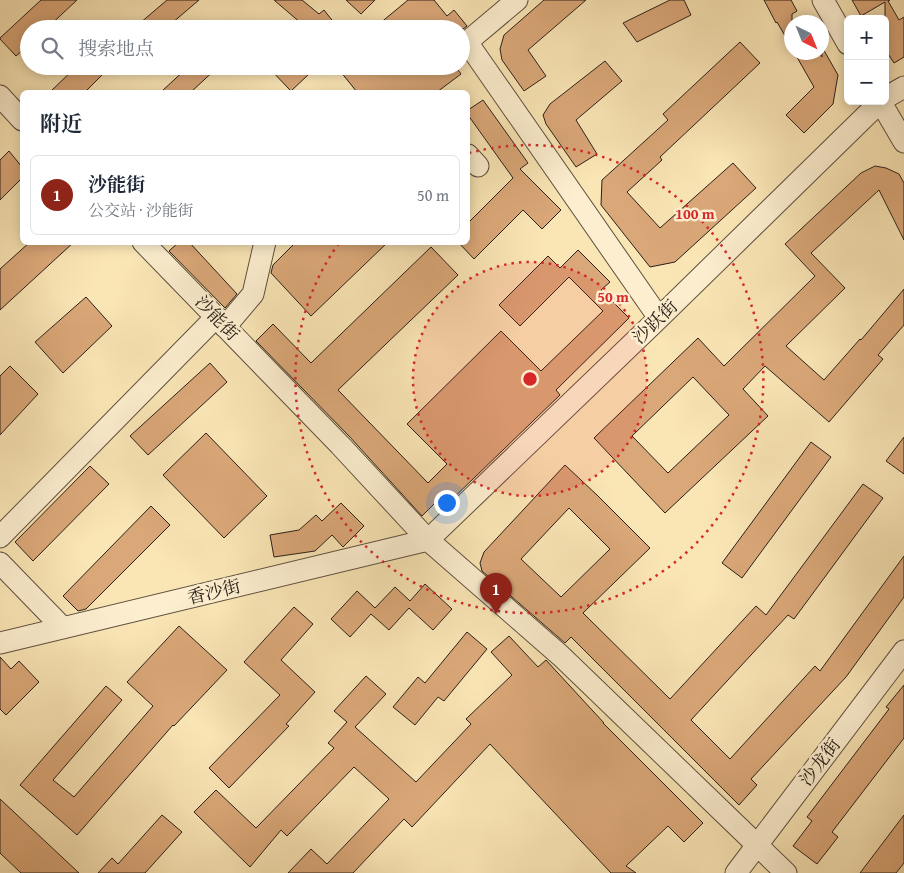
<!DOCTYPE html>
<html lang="zh">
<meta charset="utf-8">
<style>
:root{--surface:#fff;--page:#f6f6f7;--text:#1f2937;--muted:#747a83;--line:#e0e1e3;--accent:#8f2418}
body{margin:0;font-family:"Gentium Book Plus","Noto Serif SC",serif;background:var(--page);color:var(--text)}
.controls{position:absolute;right:15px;top:15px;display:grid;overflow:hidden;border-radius:8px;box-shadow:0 2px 12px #0003}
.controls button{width:45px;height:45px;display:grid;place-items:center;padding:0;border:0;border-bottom:1px solid var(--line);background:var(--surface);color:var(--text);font:25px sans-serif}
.compass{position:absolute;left:784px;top:15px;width:45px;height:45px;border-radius:50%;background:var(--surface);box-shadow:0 2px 12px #0003;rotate:137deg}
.you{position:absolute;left:446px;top:502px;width:18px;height:18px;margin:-12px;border:4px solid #fff;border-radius:50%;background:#1a73e8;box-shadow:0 0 0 8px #1a73e833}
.badge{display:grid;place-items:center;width:32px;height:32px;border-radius:50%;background:var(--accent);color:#fff;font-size:16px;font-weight:700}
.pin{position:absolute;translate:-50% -41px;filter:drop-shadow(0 1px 2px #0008)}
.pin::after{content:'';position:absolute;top:26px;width:18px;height:15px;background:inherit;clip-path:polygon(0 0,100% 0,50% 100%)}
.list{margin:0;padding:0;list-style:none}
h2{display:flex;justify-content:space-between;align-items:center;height:65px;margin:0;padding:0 20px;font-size:21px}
h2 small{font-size:16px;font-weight:400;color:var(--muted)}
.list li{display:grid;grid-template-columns:32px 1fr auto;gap:15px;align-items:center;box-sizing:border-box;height:80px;margin:0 10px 10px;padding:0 10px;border:1px solid var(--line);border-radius:8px}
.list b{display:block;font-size:19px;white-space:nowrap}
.list p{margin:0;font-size:16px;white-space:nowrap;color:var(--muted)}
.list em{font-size:16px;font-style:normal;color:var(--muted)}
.icon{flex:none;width:28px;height:28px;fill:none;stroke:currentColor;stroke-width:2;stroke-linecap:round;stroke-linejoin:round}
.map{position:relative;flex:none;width:904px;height:873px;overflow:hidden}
.search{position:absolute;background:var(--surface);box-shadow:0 2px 12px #0003;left:20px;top:20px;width:450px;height:55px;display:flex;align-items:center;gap:12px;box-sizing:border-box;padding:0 18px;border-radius:28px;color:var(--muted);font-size:19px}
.panel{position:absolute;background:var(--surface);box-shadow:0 2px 12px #0003;left:20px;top:90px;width:450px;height:155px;border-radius:8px}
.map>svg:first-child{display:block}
</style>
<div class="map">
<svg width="904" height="873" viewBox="0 0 904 873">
<rect width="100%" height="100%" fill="#fae5b5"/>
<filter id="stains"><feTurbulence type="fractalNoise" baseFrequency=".004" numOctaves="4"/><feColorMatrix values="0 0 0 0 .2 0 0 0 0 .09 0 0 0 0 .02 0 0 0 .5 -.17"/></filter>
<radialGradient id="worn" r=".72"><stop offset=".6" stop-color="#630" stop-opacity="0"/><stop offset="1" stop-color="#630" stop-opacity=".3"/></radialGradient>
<path fill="#daa778" stroke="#2a2019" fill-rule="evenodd" d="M41,0H77L46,29H29V45L16,56L0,39V38Z
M167,0H199L165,29H133Z
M274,0H302L319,14L324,10L339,29H306L302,24Z
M346,0H375L361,14Z
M408,0H434L447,16L454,10L467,26L463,29H373Z
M544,0H586L528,50L546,76L524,91L502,60L500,49L504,35Z
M670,0H684L691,15L637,42L623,23Z
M764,0H791L797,11L792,14V48L777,22L776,23Z
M852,0H890L888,1L899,20L904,17V57L894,63L885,49V2L861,16Z
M740,42L760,63L660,157L662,160L627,192L660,228L733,163L756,188L675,262L650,267L601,205L602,180L668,120L663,114Z
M822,47L838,75L833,104L804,133L786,115L814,87L794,52H819L822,57Z
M605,61L622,81L576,120L597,154L576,167L546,124L543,115L550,104Z
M77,66H111L85,92H50Z
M189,66H219L191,92H161Z
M267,66H301L309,74L291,91Z
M336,66H369L376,74L386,66H455L461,74L437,92H357Z
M483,100L528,163L520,169L561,210L542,229L523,210L474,259L458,242H468V223L513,178L468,115V110Z
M9,151L22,167V178L0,200V160Z
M875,166L886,168L899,174L904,183V240L879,190L811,253L845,288L786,346L824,380L860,339L861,340L904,289V325L878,355L883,359L829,422L765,366L743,389L768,416L665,513L594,438L698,338L724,366L815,276L785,244L861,173ZM693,377L729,415L668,473L632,436Z
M30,242H74L0,310V269Z
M179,242H189L237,294L225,308L169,251Z
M296,242H388L311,316L271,273L273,265Z
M431,247L458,275L338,390L428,483L447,464L407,424L501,331L541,371L603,311L569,277L520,326L499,305L548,256L560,268L578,250L610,282L601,290L629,318L556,390L560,395L446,505L440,498L422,516L349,436L256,341L273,324L311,363Z
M86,297L112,326L63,373L35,342Z
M210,363L227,382L148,455L130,436Z
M10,366L38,394L0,435V376Z
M206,433L267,496L224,538L163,475Z
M904,437V474L886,461Z
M811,442L831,457L742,578L722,563Z
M565,465L598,496L650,548L583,613L670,699L756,606L766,615L863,484L883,498L794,619L788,615L691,720L730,759L815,666L820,671L904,556V597L846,677L751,779L757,785L739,805L571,637L565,643L482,571L480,563L484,552ZM569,508L610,549L561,597L521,559Z
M90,466L109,484L33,561L15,542Z
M341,503L364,526L343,547L332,535L315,551L274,557L270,535L299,530L316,515L322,521Z
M151,506L170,525L86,609L78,611L63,596Z
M425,584L452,609L433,630L409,608L389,630L371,614L350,637L331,619L357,591L375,608L395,587L410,601Z
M294,607L313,624L281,660L315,692L286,724L289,726L229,788L209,768L280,695L244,662Z
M179,626L227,670L174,726L173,725L77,835L20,785L106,686L122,700L53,780L74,797L153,706L127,682Z
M467,632L487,649L444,701L438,697L415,725L393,707L418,677L425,683Z
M509,636L538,667L546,660L604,723H603L703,823L684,842L668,826L626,866L636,873H611L490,744L412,827L404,819L353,873H288L311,849L327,864L389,799L354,767L287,836L281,830L250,867L194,812L216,790L256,828L334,748L328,743L347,722L334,711L366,676L386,694L355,727L416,782L471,724L466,719L512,675L491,652Z
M0,657L11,669L19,661L39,682L6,715L0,709Z
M904,685V738L832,832L838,837L817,864L793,846L812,821L807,817L889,709L886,707Z
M0,799L79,873H21L0,853Z
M162,815L182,832L145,873H98L112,858L118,864Z
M904,815V863L896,873H860Z"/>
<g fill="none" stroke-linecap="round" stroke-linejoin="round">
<defs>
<path id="minor" d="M517,0L467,42L659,318
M823,0L848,44
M0,96L22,120
M885,98L904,87
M880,101L904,142
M468,155L478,166
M143,242L340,445L428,540L561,656L786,873
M225,327L253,294L265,242
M0,537L216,317
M0,563L63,628
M0,643L428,540L659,318L881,101
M736,873L904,651"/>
</defs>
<use href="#minor" stroke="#5e5140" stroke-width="23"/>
<use href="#minor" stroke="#fceecf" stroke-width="21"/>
</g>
<circle cx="530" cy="379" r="117" fill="#d62828" fill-opacity=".12"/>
<g fill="none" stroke="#d62828" stroke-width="2.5" stroke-dasharray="2.5 5">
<circle cx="530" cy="379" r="117"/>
<path d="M469 153A234 234 0 1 1 339 243"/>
</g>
<g text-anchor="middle" stroke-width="5" stroke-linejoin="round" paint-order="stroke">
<g font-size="18" fill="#2a2019" stroke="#fceecf">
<text transform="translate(217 318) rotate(46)" y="6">沙能街</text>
<text transform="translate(655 322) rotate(-44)" y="6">沙跃街</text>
<text transform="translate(214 592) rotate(-14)" y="6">香沙街</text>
<text transform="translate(820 762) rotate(-53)" y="6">沙龙街</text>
</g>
</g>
<circle cx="530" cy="379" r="8" fill="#d62828" stroke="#fceecf" stroke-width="2.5"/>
<g font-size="15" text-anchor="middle" font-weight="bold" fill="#d62828" stroke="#fceecf" stroke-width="5" stroke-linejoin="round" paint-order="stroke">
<text x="695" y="219">100 m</text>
<text x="613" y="302">50 m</text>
</g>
<rect width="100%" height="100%" filter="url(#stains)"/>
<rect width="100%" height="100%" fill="url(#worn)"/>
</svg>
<div class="controls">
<button>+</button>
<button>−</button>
</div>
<svg class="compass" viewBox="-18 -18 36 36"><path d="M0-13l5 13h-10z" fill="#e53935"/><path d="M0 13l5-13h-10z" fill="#747a83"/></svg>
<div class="you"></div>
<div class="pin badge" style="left:496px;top:614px">1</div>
<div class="search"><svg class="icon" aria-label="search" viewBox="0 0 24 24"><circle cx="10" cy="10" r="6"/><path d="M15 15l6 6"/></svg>搜索地点</div>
<section class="panel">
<h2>附近<small></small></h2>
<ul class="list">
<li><span class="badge">1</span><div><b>沙能街</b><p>公交站 · 沙能街</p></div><em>50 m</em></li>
</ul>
</section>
</div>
